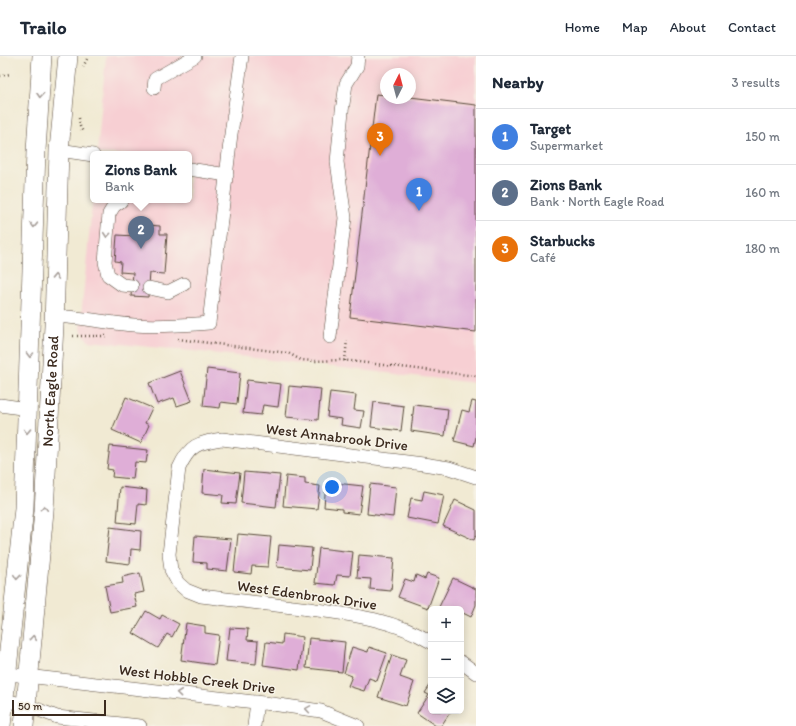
<!DOCTYPE html>
<meta charset="utf-8">
<style>
:root{--surface:#fff;--page:#f2f2f3;--text:#1f2937;--muted:#747a83;--line:#e0e1e3;--accent:#d93025}
body{margin:0;font-family:Itim,sans-serif;background:var(--page);color:var(--text)}
.controls{position:absolute;right:12px;bottom:12px;display:grid;overflow:hidden;border-radius:6px;box-shadow:0 2px 10px #0003}
.controls button{width:36px;height:36px;display:grid;place-items:center;padding:0;border:0;border-bottom:1px solid var(--line);background:var(--surface);color:var(--text);font:20px sans-serif}
.compass{position:absolute;left:380px;top:12px;width:36px;height:36px;border-radius:50%;background:var(--surface);box-shadow:0 2px 10px #0003;rotate:6deg}
.scale{position:absolute;left:12px;bottom:10px;width:94px;box-sizing:border-box;padding-left:4px;border:2px solid #3b2a1e;border-top:0;font-size:11px;line-height:14px;white-space:nowrap;color:#3b2a1e;-webkit-text-stroke:3px #f7f3e8;paint-order:stroke}
.you{position:absolute;left:332px;top:431px;width:14px;height:14px;margin:-10px;border:3px solid #fff;border-radius:50%;background:#1a73e8;box-shadow:0 0 0 6px #1a73e833}
.badge{display:grid;place-items:center;width:26px;height:26px;border-radius:50%;background:var(--accent);color:#fff;font-size:13px;font-weight:700}
.pin{position:absolute;translate:-50% -33px;filter:drop-shadow(0 1px 2px #0008)}
.pin::after{content:'';position:absolute;top:21px;width:14px;height:12px;background:inherit;clip-path:polygon(0 0,100% 0,50% 100%)}
.popup{position:absolute;left:90px;top:95px;width:102px;height:52px;box-sizing:border-box;display:grid;place-content:center;border-radius:6px;background:var(--surface);filter:drop-shadow(0 1px 3px #0005);font-size:13px;white-space:nowrap;color:var(--muted)}
.popup b{font-size:15px;color:var(--text)}
.popup::after{content:'';position:absolute;left:50%;top:100%;margin-left:-8px;border:8px solid transparent;border-top-color:var(--surface)}
.list{margin:0;padding:0;list-style:none}
h2{display:flex;justify-content:space-between;align-items:center;height:52px;margin:0;padding:0 16px;font-size:17px}
h2 small{font-size:13px;font-weight:400;color:var(--muted)}
.list li{display:grid;grid-template-columns:26px 1fr auto;gap:12px;align-items:center;box-sizing:border-box;height:56px;padding:0 16px;border-top:1px solid var(--line)}
.list b{display:block;font-size:15px;white-space:nowrap}
.list p{margin:0;font-size:13px;white-space:nowrap;color:var(--muted)}
.list em{font-size:13px;font-style:normal;color:var(--muted)}
.icon{flex:none;width:22px;height:22px;fill:none;stroke:currentColor;stroke-width:2;stroke-linecap:round;stroke-linejoin:round}
.map{position:relative;flex:none;width:476px;height:670px;overflow:hidden}
header{display:flex;align-items:center;gap:24px;box-sizing:border-box;height:56px;padding:0 20px;background:var(--surface);border-bottom:1px solid var(--line)}
header strong{font-size:19px}
nav{display:flex;gap:22px;margin-inline-start:auto;font-size:14px}
main{display:flex}
aside{flex:1;background:var(--surface)}
.map>svg:first-child{display:block}
</style>
<header>
<strong>Trailo</strong>
<nav><a>Home</a><a>Map</a><a>About</a><a>Contact</a></nav>
</header>
<main>
<div class="map">
<svg width="476" height="670" viewBox="0 0 476 670">
<rect width="100%" height="100%" fill="#f7f3e8"/>
<filter id="ink" filterUnits="userSpaceOnUse"><feTurbulence type="fractalNoise" baseFrequency=".025" numOctaves="2"/><feDisplacementMap in="SourceGraphic" scale="8" xChannelSelector="R" yChannelSelector="G"/><feConvolveMatrix kernelMatrix="1 2 1 2 8 2 1 2 1" color-interpolation-filters="sRGB"/></filter>
<filter id="wash" filterUnits="userSpaceOnUse"><feTurbulence type="fractalNoise" baseFrequency=".012" numOctaves="4" result="noise"/><feDisplacementMap in="SourceGraphic" scale="16" xChannelSelector="R" yChannelSelector="G"/><feGaussianBlur stdDeviation="0.9" result="paint"/><feColorMatrix in="noise" values="0 0 0 0 0 0 0 0 0 0 0 0 0 0 0 0 0 1.4 0 .05"/><feComposite in="paint" operator="in"/></filter>
<g filter="url(#wash)">
<rect width="100%" height="100%" fill="#f1ead3"/>
<path fill="#f7cfd3" fill-rule="evenodd" d="M106,0H476V327L193,295L88,285L80,272L93,139V144H189V98H97ZM386,18H410V42H386Z"/>
<g id="blocks">
<path fill="#dfaed7" d="M376,38L386,39V42L410,41L476,49V276L350,261Z
M135,168L160,170V178H167L164,218L150,217L148,241L131,240L133,217L120,216L121,206L115,205L117,179L134,180Z
M207,313L240,317L237,348L221,346L220,352L203,350Z
M180,315L192,345L177,350L174,342L157,348L149,327Z
M247,324L281,328L278,351L263,349L261,359L243,357Z
M289,330L321,333L318,364L286,361Z
M330,336L356,339L354,354L364,355L361,372L341,369L342,363L327,361Z
M126,341L152,352L145,367L149,369L141,387L112,374Z
M472,345L476,346V381L474,390L454,385L462,354L469,356Z
M374,346L404,350L401,375L371,371Z
M414,349L448,353L445,380L411,375Z
M110,390L148,394L146,407L135,406L133,423L112,421L113,414L107,413Z
M204,413L240,417L236,448L222,447L223,439L202,437Z
M244,416L280,419L276,451L241,447Z
M286,420L305,422V428L320,430L317,453L283,450Z
M326,426L363,430L359,458L342,456V453L324,451Z
M370,428L396,431L393,461L367,458Z
M120,431L147,434L146,449L138,448L136,468L117,466Z
M424,435L444,439L438,468L407,462L411,442L422,444Z
M455,444L476,454V479L474,484L443,470Z
M110,471L141,475L140,494L131,493L130,508L106,505Z
M238,478L271,481L268,511L252,510L251,518L234,516Z
M195,480L231,483L227,515L207,513V507L193,506Z
M279,489L312,492L310,514L277,511Z
M319,492L353,496L350,520L337,519L335,529L315,527Z
M359,499L394,502L391,535L370,533L371,523L357,522Z
M140,517L144,536L134,538L137,551L110,556L105,530L123,527L122,521Z
M427,518L439,522L428,552L398,541L405,523L414,526L416,519L425,523Z
M453,522L476,533V549L471,561L461,556V553H438Z
M146,555L160,563L162,559L179,568L172,581L167,578L158,592L133,577Z
M186,567L205,570V577L219,579L215,609L181,604Z
M230,572L248,573L247,584L258,585L256,608L226,605Z
M283,578L303,581L299,614L263,609L266,586L282,588Z
M309,582L345,586L342,616L306,612Z
M352,591L368,596L369,591L387,597L377,625L369,622L364,635L348,630L352,620L344,617Z
M392,599L406,604L400,621L414,626L406,650L378,641Z
M431,628V655H451L441,670H436L417,657L429,639L425,637Z"/>
</g>
</g>
<g filter="url(#ink)">
<use href="#blocks" fill-opacity="0" stroke="#564739" stroke-width="1"/>
<g fill="none" stroke-linecap="round" stroke-linejoin="round">
<defs>
<path id="minor" d="M154,32L155,23L195,0
M59,94L93,99
M189,113L227,119
M121,145L114,150L109,158L105,206L108,219L122,229L132,230
M149,232L168,236L184,228
M54,260C81,261 107,267 134,269C159,271 184,269 209,267L231,78L242,0
M330,281L345,162L337,106L342,55L346,28L357,10L358,0
M0,349L28,353
M431,586C392,562 346,558 301,552C268,548 234,544 201,540L186,534L178,527L171,514L169,498L179,412C190,388 198,387 222,383L423,408L449,412L476,421
M461,606L476,617
M0,617L272,648L321,655L358,670
M0,643L26,649L57,661L140,670
M254,670L257,646"/>
<g id="highway">
<path d="M1,670L24,452L36,95L42,0"/>
<path id="s1" d="M24,670L44,455L54,270L59,94L68,0"/>
</g>
</defs>
<use href="#minor" stroke="#564739" stroke-width="14"/>
<use href="#highway" stroke="#564739" stroke-width="20"/>
<path stroke="#564739" stroke-width="2.5" stroke-dasharray="1 3" stroke-linecap="butt" d="M83,11L87,3
M0,20L10,18
M79,62L80,70L83,76
M73,280H108
M178,283L288,297L301,304L316,305L342,304L476,320
M345,305L347,283"/>
<use href="#minor" stroke="#fff" stroke-width="13"/>
<use href="#highway" stroke="#fff" stroke-width="19"/>
</g>
<defs><path id="oneway-chevron" d="M-2-3.5L2.5 0L-2 3.5" fill="none" stroke-width="1.6" stroke-linecap="round" stroke-linejoin="round"/></defs>
<g stroke="#a79f9a">
<use href="#oneway-chevron" transform="translate(40 39) rotate(94)"/>
<use href="#oneway-chevron" transform="translate(34 169) rotate(92)"/>
<use href="#oneway-chevron" transform="translate(107 179) rotate(95)"/>
<use href="#oneway-chevron" transform="translate(55 221) rotate(-88)"/>
<use href="#oneway-chevron" transform="translate(30 299) rotate(91)"/>
<use href="#oneway-chevron" transform="translate(27 375) rotate(92)"/>
<use href="#oneway-chevron" transform="translate(44 452) rotate(-86)"/>
<use href="#oneway-chevron" transform="translate(17 521) rotate(96)"/>
<use href="#oneway-chevron" transform="translate(33 582) rotate(-85)"/>
<use href="#oneway-chevron" transform="translate(179 637) rotate(-174)"/>
<use href="#oneway-chevron" transform="translate(308 653) rotate(-171)"/>
</g>
</g>
<g text-anchor="middle" stroke-width="3" stroke-linejoin="round" paint-order="stroke">
<g font-size="15" fill="#3b2a1e" stroke="#f7f3e8">
<text dy="5" stroke="none"><textPath href="#s1" startOffset="336">North Eagle Road</textPath></text>
<text transform="translate(337 381) rotate(7)" y="5">West Annabrook Drive</text>
<text transform="translate(307 539) rotate(8)" y="5">West Edenbrook Drive</text>
<text transform="translate(197 623) rotate(7)" y="5">West Hobble Creek Drive</text>
</g>
</g>
</svg>
<div class="controls">
<button>+</button>
<button>−</button>
<button><svg class="icon" aria-label="layers" viewBox="0 0 24 24"><path d="M12 4l9 5-9 5-9-5zM3 14l9 5 9-5"/></svg></button>
</div>
<svg class="compass" viewBox="-18 -18 36 36"><path d="M0-13l5 13h-10z" fill="#e53935"/><path d="M0 13l5-13h-10z" fill="#747a83"/></svg>
<div class="scale">50 m</div>
<div class="you"></div>
<div class="pin badge" style="left:419px;top:155px;background:#3f7fe0">1</div>
<div class="pin badge" style="left:141px;top:193px;background:#5c6f8a">2</div>
<div class="popup"><b>Zions Bank</b>Bank</div>
<div class="pin badge" style="left:380px;top:100px;background:#e8710a">3</div>
</div>
<aside>
<h2>Nearby<small>3 results</small></h2>
<ul class="list">
<li><span class="badge" style="background:#3f7fe0">1</span><div><b>Target</b><p>Supermarket</p></div><em>150 m</em></li>
<li><span class="badge" style="background:#5c6f8a">2</span><div><b>Zions Bank</b><p>Bank · North Eagle Road</p></div><em>160 m</em></li>
<li><span class="badge" style="background:#e8710a">3</span><div><b>Starbucks</b><p>Café</p></div><em>180 m</em></li>
</ul>
</aside>
</main>
